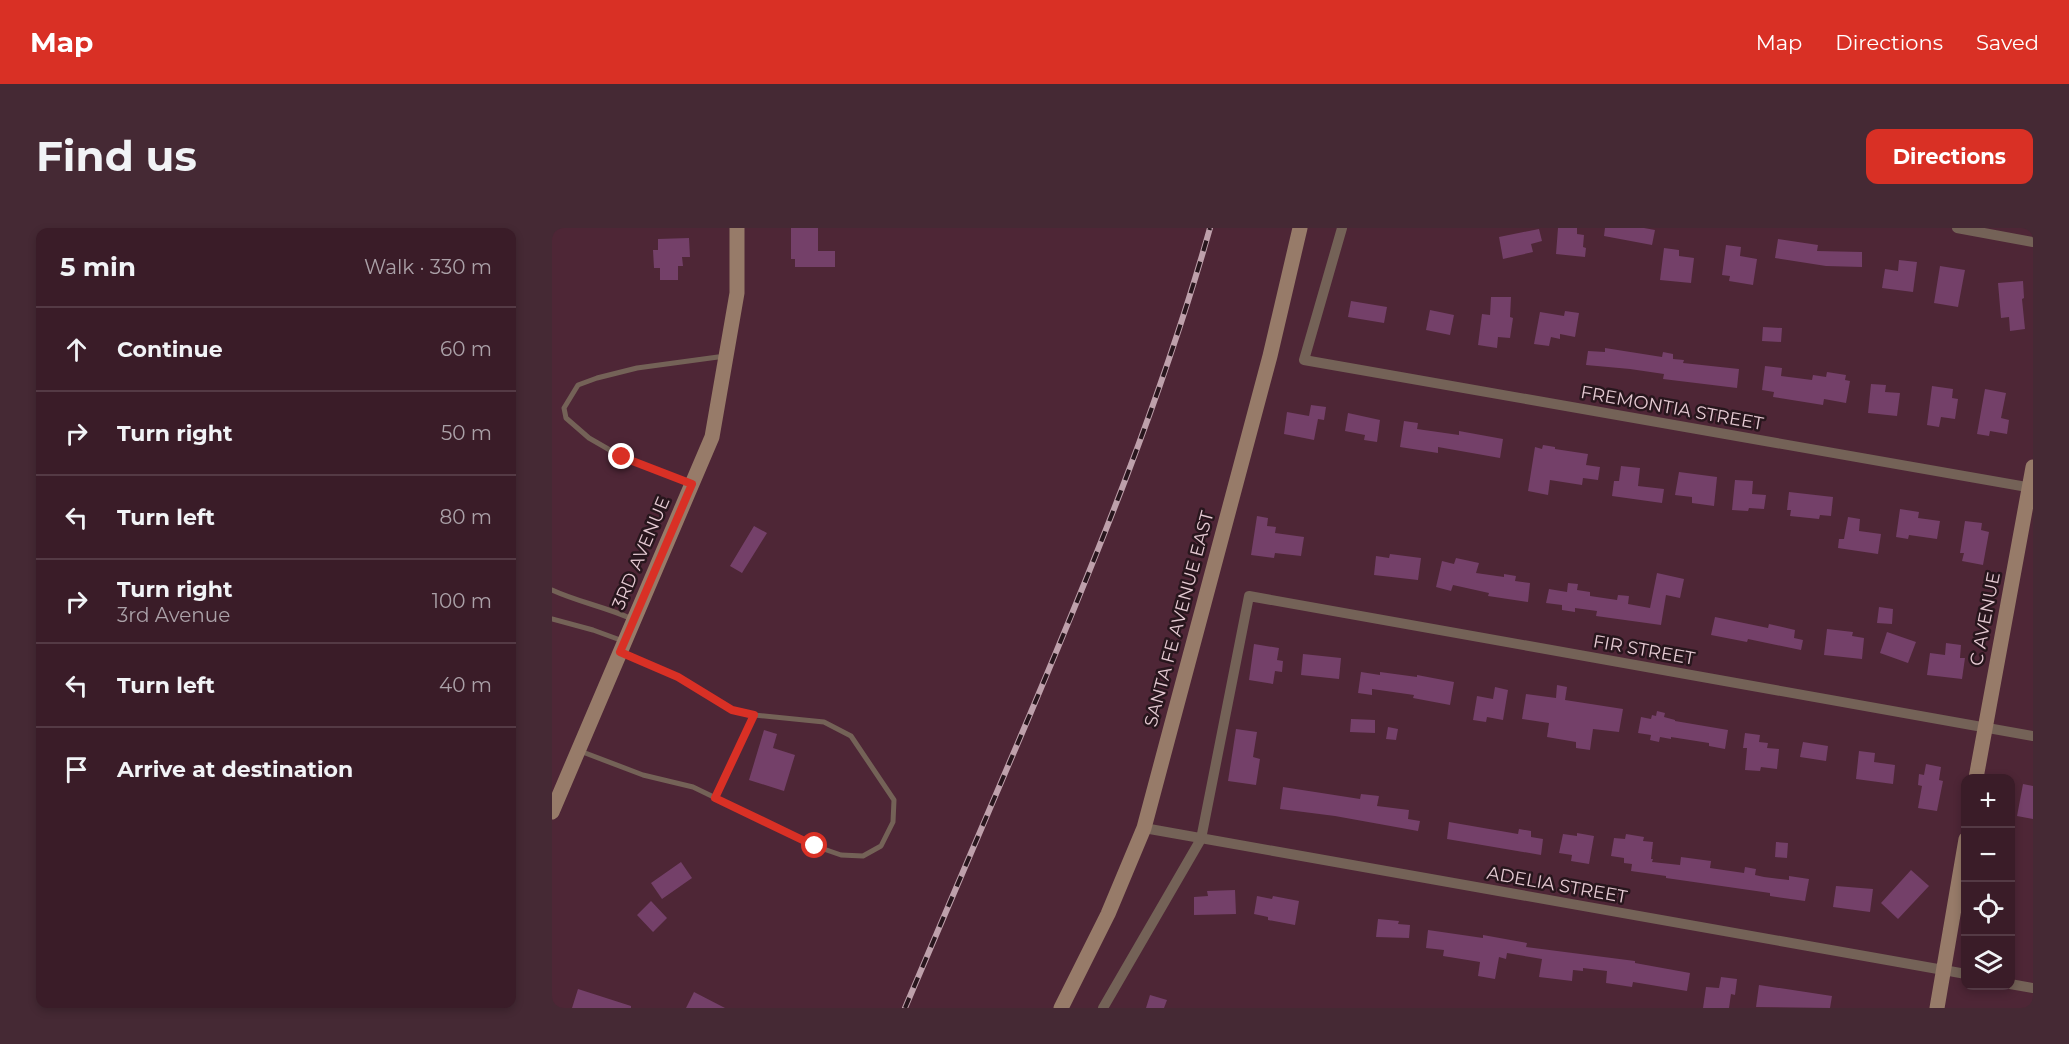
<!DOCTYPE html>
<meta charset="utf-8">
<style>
:root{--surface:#3a1c28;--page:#452934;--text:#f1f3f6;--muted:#aba1a8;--line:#543a45;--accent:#d93025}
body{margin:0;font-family:Montserrat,sans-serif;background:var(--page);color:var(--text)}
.controls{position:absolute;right:18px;bottom:18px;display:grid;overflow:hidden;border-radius:12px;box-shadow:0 3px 9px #0003}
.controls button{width:54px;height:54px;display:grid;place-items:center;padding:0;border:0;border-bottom:2px solid var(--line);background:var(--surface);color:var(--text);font:30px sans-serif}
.stop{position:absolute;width:18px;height:18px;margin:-14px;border:4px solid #d93025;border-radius:50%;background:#fff}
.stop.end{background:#d93025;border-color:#fff;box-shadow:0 2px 6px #0008}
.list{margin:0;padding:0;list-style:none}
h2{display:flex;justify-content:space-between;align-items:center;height:78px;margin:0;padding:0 24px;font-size:26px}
h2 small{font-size:20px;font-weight:400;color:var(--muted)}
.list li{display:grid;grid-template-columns:39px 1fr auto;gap:18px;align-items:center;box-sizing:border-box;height:84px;padding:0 24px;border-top:2px solid var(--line)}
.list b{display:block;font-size:22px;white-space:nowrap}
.list p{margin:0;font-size:20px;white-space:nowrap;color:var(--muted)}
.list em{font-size:20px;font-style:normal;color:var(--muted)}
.icon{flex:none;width:33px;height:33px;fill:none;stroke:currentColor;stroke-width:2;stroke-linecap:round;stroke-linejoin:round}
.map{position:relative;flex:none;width:1481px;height:780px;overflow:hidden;border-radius:12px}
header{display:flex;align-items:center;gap:36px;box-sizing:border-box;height:84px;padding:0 30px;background:var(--accent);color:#fff}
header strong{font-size:28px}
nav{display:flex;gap:33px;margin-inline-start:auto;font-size:21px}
.intro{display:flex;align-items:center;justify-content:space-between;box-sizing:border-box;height:144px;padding:0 36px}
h1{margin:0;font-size:42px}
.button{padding:15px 27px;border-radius:12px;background:var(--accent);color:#fff;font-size:21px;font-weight:700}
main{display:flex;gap:36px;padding:0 36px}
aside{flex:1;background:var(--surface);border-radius:12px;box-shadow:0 3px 9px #0003}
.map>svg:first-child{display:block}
</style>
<header>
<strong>Map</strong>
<nav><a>Map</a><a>Directions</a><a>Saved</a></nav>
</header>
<div class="intro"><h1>Find us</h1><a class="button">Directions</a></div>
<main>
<aside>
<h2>5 min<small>Walk · 330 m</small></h2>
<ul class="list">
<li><svg class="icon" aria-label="ahead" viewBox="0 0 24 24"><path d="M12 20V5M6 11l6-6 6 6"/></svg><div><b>Continue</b></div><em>60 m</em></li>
<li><svg class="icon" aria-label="right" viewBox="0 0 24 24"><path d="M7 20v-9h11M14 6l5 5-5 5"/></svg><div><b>Turn right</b></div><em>50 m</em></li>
<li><svg class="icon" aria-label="left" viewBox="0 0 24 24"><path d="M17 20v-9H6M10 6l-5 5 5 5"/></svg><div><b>Turn left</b></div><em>80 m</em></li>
<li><svg class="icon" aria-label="right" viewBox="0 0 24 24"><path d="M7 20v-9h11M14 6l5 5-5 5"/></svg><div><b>Turn right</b><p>3rd Avenue</p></div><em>100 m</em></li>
<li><svg class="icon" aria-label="left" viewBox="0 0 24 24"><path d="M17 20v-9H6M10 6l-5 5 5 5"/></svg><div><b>Turn left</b></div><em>40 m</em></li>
<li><svg class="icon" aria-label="arrive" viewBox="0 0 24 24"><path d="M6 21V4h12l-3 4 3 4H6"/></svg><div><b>Arrive at destination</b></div></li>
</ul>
</aside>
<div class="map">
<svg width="1481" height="780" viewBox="0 0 1481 780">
<rect width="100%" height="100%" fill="#4e2636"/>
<path fill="#744069" d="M239,0H266V23H283V39H243V31H239Z
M1006,0H1025V6L1032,7L1031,19L1034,20L1033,29L1004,26Z
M1053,0H1092L1103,2L1100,17L1052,8Z
M987,1L990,13L979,16L981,24L951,31L947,9Z
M137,10L138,29H130L131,38H126V52H108V40H102L101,22H106V11Z
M1226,11L1266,17L1265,23L1310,24V39L1274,38L1223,30Z
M1174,17L1189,19L1188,28L1205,31L1201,57L1177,53L1178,48L1170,47Z
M1112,20L1127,22V28L1142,30L1139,55L1108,52Z
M1347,32L1365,34L1361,64L1330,60L1333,41L1346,43Z
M1388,38L1413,42L1406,79L1382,75Z
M1471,53L1472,70L1470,71L1473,101L1458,103L1457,89L1449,90L1446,55Z
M939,69H959L958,89L961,90L958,110L946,109L945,120L926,117L930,86L938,87Z
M799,73L835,79L832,95L796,89Z
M878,82L902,87L898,107L874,102Z
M1013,83L1027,85L1023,109L1008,106V111L999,109L997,118L982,116L988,84L1012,88Z
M1211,99L1230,100L1229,114L1210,113Z
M1053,120L1110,129L1111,124L1121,126V131L1132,132L1131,135L1187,141L1185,160L1111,151L1112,146L1078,141L1034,137L1036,123L1053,124Z
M1213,138L1230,140L1229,148L1260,152L1261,147L1274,149L1275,144L1294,147L1293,152L1298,153L1294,175L1272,171L1271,177L1221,169L1222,164L1210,162Z
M1319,156L1334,157L1333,164L1348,165L1345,188L1316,185Z
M1380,158L1401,161L1400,170L1406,171L1403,191L1389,189L1387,199L1375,197Z
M1433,161L1454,165L1449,190L1457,192L1455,206L1438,203L1437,208L1425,206Z
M759,177L774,179L772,192L766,191L762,212L732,206L735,184L757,188Z
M796,185L828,192L825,214L812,212L813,207L793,203Z
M852,193L866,195L865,201L907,207V203L951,211L948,230L886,219V225L848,219Z
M991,217L1003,219V221L1036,226L1034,237L1048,239L1046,252L1031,250L1030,257L998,252L996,267L976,263L983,219L990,221Z
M1069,238L1088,240L1086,258L1112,261L1110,275L1060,268L1062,253H1067Z
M1127,244L1165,249L1162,278L1140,275V269L1123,267Z
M1183,252L1201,253L1200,266L1214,267L1212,281L1197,280L1196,283L1180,282Z
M1237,264L1281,269L1279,288L1268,287L1267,291L1238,288L1239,282H1235Z
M1348,281L1367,284L1366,290L1388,293L1385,311L1357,307L1356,311L1344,309Z
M705,288L716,290L715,298L724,299L723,305L752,309L749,328L723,325L722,330L699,327Z
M1296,289L1308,291L1307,303L1329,306L1326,326L1286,320L1287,311H1292Z
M1413,293L1430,295L1429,302L1437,304L1431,337L1410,333L1412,325H1408Z
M202,298L215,305L190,345L178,338Z
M838,326L869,330L866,352L822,347L824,328L837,330Z
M904,330L927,335L924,345L952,349V346L964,348L963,353L978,355L976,374L936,368L937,365L901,357L899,363L884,359L890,333L902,336Z
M1105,345L1132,351L1128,370L1114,367L1109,397L1044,388L1045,383L1023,380V384L1010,382V377L994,375L997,361L1015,364L1016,355L1026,356L1025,362L1038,364V368L1065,372L1066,367L1077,368L1076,376L1098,380Z
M1327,379L1341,381L1340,396L1325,395Z
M1163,389L1216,400L1217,396L1243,402L1242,410L1251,412L1249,422L1196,411L1195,414L1159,407Z
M1275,401L1301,404L1300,408L1312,410L1310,431L1272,427Z
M1335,404L1364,414L1356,435L1328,425Z
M1394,415L1409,417L1408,430H1413L1410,451L1375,447L1378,425L1393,427Z
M702,416L727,420L725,432L731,433L730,444L723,443L721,456L697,452Z
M751,426L789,430L787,451L749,447Z
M809,444L828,447V444L865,449V447L902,454L898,477L861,470L862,467L820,461V467L806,465Z
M1005,457L1015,459L1013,472L1071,481L1067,504L1041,501L1038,522L1024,520V514L995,509L997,495L970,491L974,466L1004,470Z
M943,459L956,462L951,492L935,489L934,494L921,492L925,468L941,471Z
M1105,483L1113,485L1112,489L1123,492V493L1176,502L1173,521L1157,518V515L1119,509V511L1108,509L1107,514L1098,512L1099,507L1086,505L1089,489L1099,491L1100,487L1104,488Z
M799,491L823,492V505L798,504Z
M836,499L846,501L844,512L834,511Z
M684,501L705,504L701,529L708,531L704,557L676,553Z
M212,502L225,506L221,520L243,527L232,563L197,552Z
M1193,505L1208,507L1207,514L1216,515L1215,520L1227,521L1225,541L1209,539L1208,543L1193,542L1195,520H1191Z
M1251,514L1276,518L1274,533L1248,529Z
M1307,523L1323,525L1322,534L1343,537L1341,556L1304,551Z
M1374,536L1389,539L1387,552L1391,553L1385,583L1366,580L1370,558L1366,557L1367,546L1372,547Z
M1471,556L1481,558V591L1465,588Z
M731,559L808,571L809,566L827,568L825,578L857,582L856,591L868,593L866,603L783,588L728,581Z
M897,594L966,606L967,601L979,603V609L991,611L989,627L895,611Z
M1025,605L1042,608L1037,636L1019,633L1020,627L1007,625L1011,606L1025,608Z
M1074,606L1092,609L1091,613L1101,614L1099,631H1101L1100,634L1128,637L1129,629L1159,633L1158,640L1192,645L1193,639L1204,641L1203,647L1212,649L1237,652V648L1257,651L1253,673L1218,668V665L1114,650V648L1079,643L1080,636L1072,635V630L1059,628L1062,610L1073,611Z
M1224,614L1236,615L1235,630L1223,629Z
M129,634L140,650L110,671L99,655Z
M1359,642L1377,658L1346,691L1329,675Z
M1284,658L1321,661L1318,684L1281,679Z
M683,662L684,686L642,687V669L656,668L655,663Z
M705,668L720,671L721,668L747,673L743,697L716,692V689L702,686Z
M99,673L115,690L101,704L85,687Z
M826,691L847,693L846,696L858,697L857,710L824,709Z
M876,702L931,710V707L975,715L974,719L1083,733V735L1138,745L1135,763L1081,754L1080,759L1054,755L1055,743L1031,740V743L1021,742L1020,753L987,749L990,731L955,725L954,731L947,729L943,751L926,748L928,734L891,728L892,722L874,720Z
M1169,749L1185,751L1183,767L1179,766L1177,780H1151L1154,759L1167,760Z
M1207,757L1280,768L1278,780L1204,779Z
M26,761L79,778V780H20Z
M142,764L173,780H134Z
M598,767L615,772L612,780H594Z"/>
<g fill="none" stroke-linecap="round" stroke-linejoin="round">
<path stroke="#746257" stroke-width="5" d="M138,255L70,229L37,210L14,190L12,180L26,157L45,150L85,140L166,129H173
M0,362C26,374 54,379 80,391
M0,391L41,402L71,413
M28,523L91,547L141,559L263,618L289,627L311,628L329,618L341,594L342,572L299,508L272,494L202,487L180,482L126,449L70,425
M163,570L202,487"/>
<path stroke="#746257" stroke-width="10" d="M790,0L752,132L1481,260
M1405,0L1481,14
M592,600L1414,746
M1458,756L1481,760
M551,780L649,611L697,368L1481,508"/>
<path stroke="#977b69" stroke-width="15" d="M1424,550L1481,239
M0,584L160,209L185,65V0
M509,780L556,686L592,600L718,128L748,0
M1385,780L1414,611"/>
<defs>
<path id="rail" d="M353,780C395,681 437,583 479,484C546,325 611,166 658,0"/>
</defs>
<use href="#rail" stroke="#bea0ab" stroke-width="6"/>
<use href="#rail" stroke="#28161d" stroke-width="4" stroke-dasharray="11" stroke-linecap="butt"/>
</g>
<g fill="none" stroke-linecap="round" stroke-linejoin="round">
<path stroke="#d93025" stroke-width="8" d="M70,229L140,256L68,424L126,449L180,482L202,487L163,570L263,618"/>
</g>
<g text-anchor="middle" stroke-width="5" stroke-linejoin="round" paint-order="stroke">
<g font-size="18" fill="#e6cbd4" stroke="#28161d">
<text transform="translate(1120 180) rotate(10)" y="6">FREMONTIA STREET</text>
<text transform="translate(89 325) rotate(-67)" y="6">3RD AVENUE</text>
<text transform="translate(627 391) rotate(-75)" y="6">SANTA FE AVENUE EAST</text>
<text transform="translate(1433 391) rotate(-79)" y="6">C AVENUE</text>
<text transform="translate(1092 422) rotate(10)" y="6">FIR STREET</text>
<text transform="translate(1005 657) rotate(10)" y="6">ADELIA STREET</text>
</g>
</g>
</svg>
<div class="controls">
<button>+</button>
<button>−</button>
<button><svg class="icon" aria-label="locate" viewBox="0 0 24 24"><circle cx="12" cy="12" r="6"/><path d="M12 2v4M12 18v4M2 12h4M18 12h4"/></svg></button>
<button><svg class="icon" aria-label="layers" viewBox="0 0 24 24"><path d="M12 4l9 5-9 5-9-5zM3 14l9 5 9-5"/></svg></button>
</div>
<div class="stop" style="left:263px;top:618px"></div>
<div class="stop end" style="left:70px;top:229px"></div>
</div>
</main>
